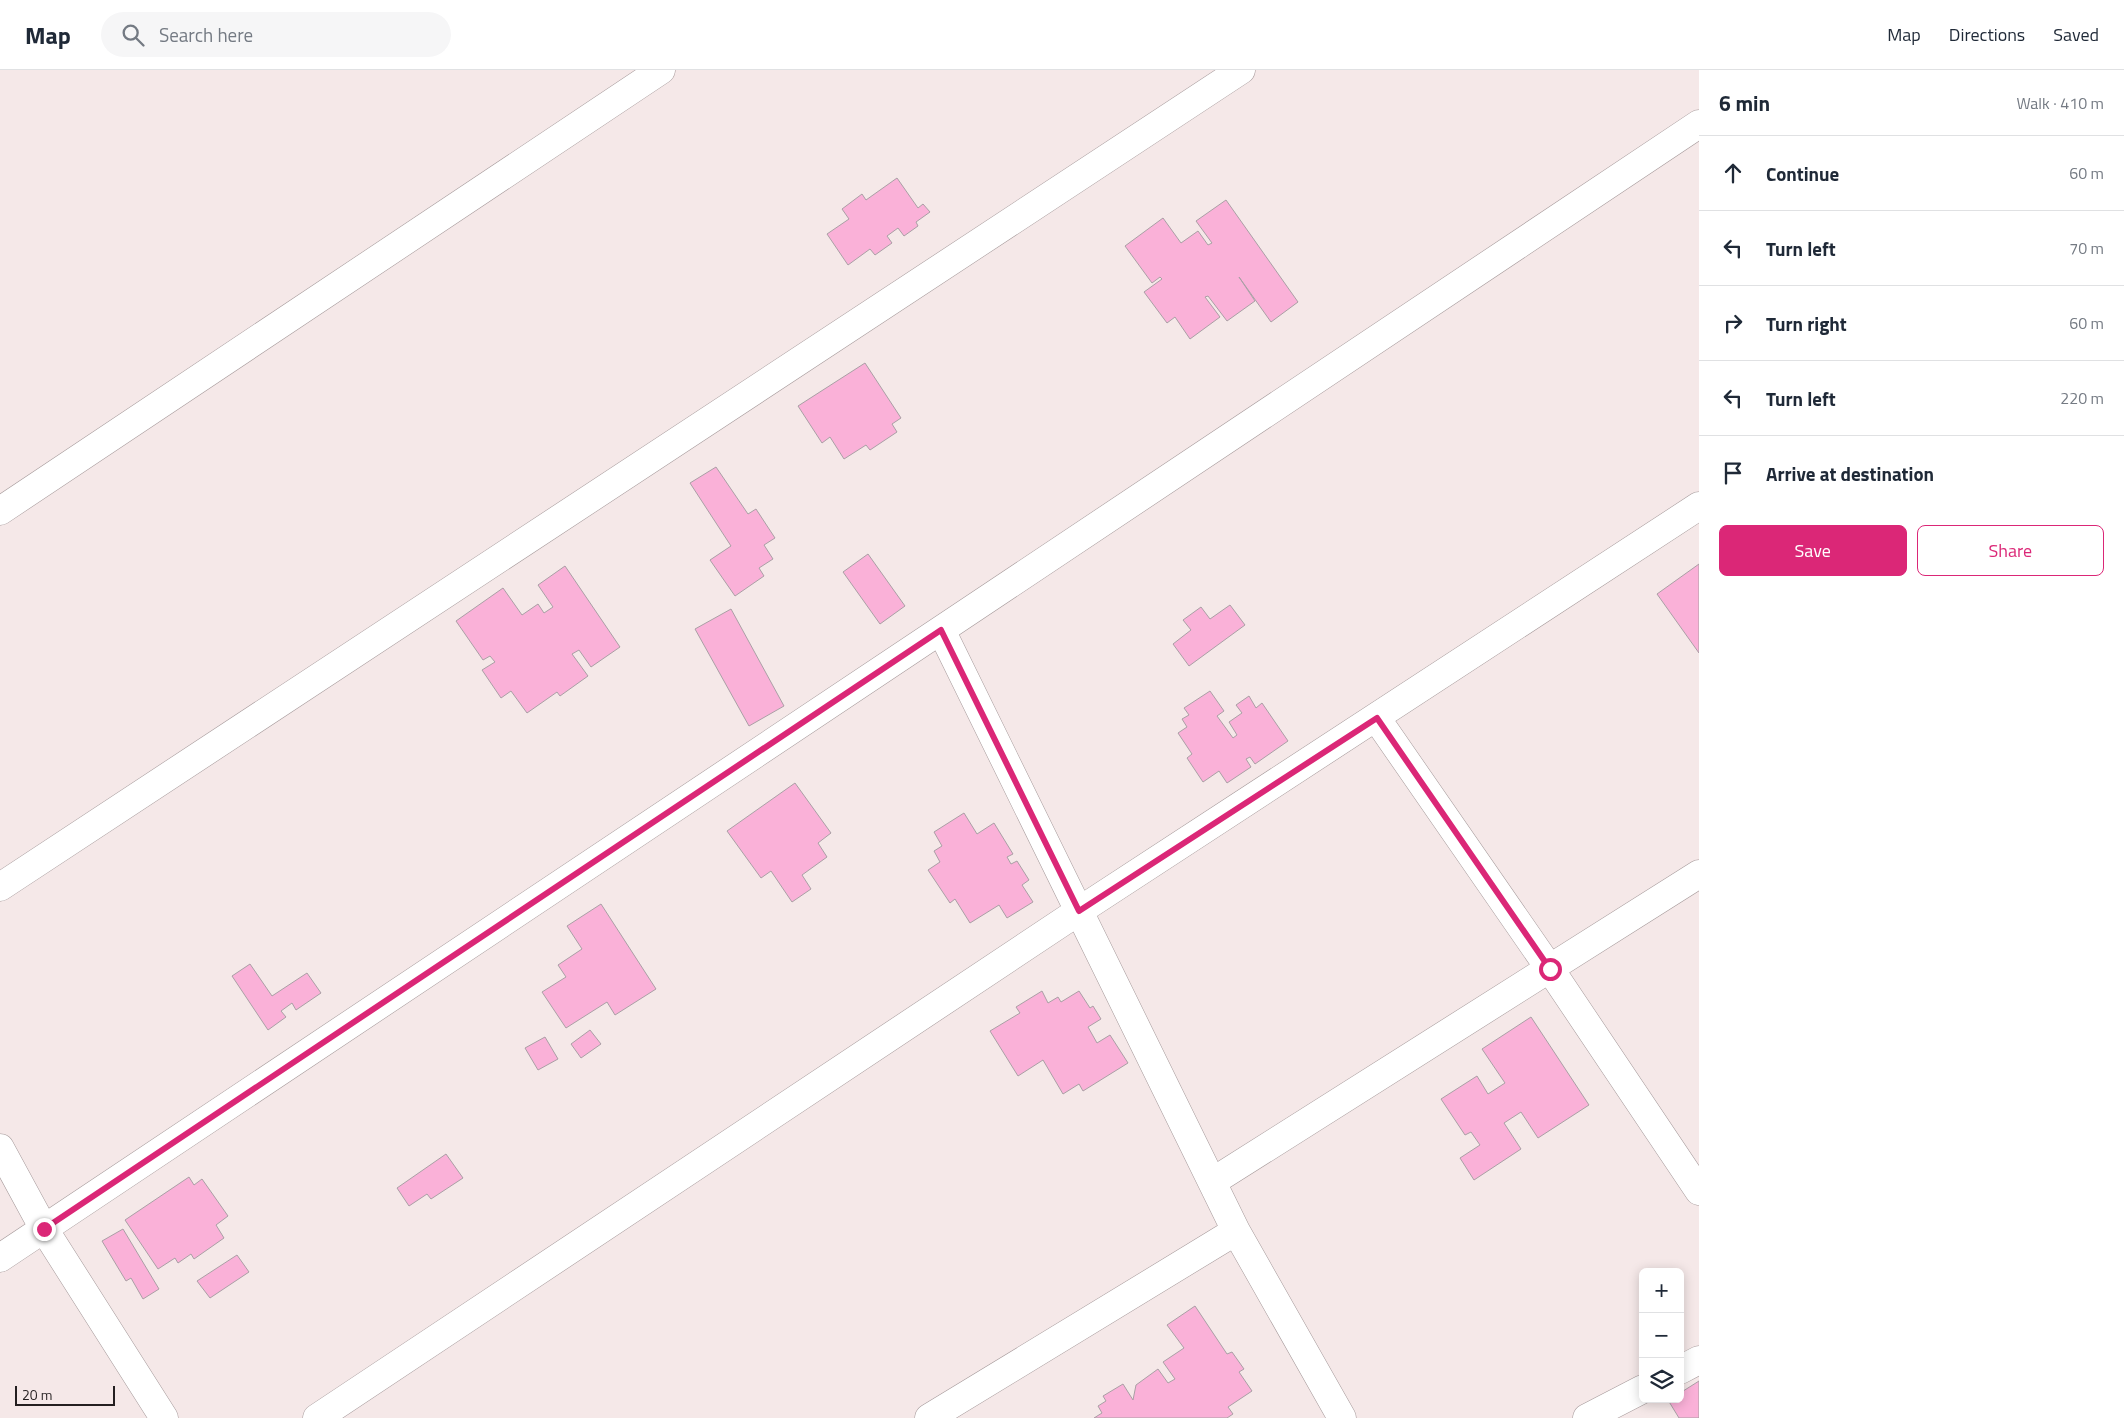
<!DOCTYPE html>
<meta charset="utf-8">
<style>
:root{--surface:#fff;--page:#f6f6f7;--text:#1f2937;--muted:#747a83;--line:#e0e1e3;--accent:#db2777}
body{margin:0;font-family:"Titillium Web",sans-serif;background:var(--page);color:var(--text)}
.controls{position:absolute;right:15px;bottom:15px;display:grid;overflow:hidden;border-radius:8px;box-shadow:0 2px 12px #0003}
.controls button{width:45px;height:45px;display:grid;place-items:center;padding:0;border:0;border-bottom:1px solid var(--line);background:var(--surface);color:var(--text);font:25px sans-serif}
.scale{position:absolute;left:15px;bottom:12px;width:100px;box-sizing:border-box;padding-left:5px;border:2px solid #241f20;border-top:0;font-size:14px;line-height:18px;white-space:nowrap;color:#241f20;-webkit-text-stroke:4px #f5e8e8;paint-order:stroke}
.stop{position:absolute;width:15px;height:15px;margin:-11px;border:4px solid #db2777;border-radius:50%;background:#fff}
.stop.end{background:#db2777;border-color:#fff;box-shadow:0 1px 5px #0008}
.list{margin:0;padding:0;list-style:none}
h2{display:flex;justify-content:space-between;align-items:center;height:65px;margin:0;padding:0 20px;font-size:21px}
h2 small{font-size:16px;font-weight:400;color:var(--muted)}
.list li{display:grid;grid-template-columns:32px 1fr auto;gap:15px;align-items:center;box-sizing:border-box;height:75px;padding:0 20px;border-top:1px solid var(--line)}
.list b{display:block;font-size:19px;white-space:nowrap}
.list em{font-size:16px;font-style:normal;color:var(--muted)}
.actions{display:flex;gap:10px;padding:15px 20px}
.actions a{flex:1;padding:11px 0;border:1px solid var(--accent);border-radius:8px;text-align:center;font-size:18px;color:var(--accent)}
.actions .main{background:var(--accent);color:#fff}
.icon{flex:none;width:28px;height:28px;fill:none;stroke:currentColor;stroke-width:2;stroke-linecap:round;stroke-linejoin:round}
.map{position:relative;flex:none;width:1699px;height:1348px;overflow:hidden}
header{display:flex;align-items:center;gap:30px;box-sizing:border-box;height:70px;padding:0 25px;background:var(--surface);border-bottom:1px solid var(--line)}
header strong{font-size:24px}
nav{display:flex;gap:28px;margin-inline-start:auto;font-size:18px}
.search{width:350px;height:45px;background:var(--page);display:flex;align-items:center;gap:12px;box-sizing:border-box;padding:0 18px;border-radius:28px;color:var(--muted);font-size:19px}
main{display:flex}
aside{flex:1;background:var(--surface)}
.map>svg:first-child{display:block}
</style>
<header>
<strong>Map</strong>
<div class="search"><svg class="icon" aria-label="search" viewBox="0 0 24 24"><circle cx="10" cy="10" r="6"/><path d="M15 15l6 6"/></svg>Search here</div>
<nav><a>Map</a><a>Directions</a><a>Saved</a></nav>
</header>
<main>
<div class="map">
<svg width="1699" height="1348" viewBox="0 0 1699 1348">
<rect width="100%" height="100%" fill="#f5e8e8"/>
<path fill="#fab1d8" stroke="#aa9fa5" d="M897,108L918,138L923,134L930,142L916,152L918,156L904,166L898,158L887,166L892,173L875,185L870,179L848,195L827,164L849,149L842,139L862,124L866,130Z
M1226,130L1298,232L1271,252L1239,207L1255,231L1227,251L1208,226L1205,227L1220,247L1190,269L1175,247L1167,253L1144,222L1162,209L1160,207L1152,213L1125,176L1163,148L1181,173L1198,161L1208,175L1212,173L1196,151Z
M865,293L901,348L892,354L897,362L870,380L866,375L844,389L830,367L822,373L798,336Z
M716,397L748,444L756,439L775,468L764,475L773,489L759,498L764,506L735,526L710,490L731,476L690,413Z
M868,484L905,536L880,554L843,502Z
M1699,494V583L1657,524Z
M565,496L620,577L591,597L579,580L572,584L588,606L560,626L557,622L527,643L511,621L501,628L482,600L495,592L490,586L483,590L456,551L503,518L522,545L538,534L544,543L553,537L538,515Z
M1230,535L1245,555L1189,596L1173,574L1191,560L1183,550L1201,537L1210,549Z
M731,539L784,636L749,656L695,559Z
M1210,621L1224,641L1217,646L1233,668L1237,665L1229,652L1242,643L1236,635L1249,626L1256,638L1262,633L1288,671L1255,694L1250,687L1246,689L1251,697L1227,713L1219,701L1203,712L1187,688L1192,684L1178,663L1187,657L1182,649L1189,645L1184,638Z
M795,713L831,763L818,773L827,787L802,805L811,819L792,832L771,801L761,808L727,761Z
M964,743L977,764L994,753L1013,784L1007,787L1011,794L1017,791L1029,810L1022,815L1033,832L1007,848L999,835L970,853L955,829L950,833L928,800L940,792L934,781L942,776L934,762Z
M601,834L656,919L615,945L607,932L566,958L542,922L566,907L558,895L582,879L567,856Z
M250,894L272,926L307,903L321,923L296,940L292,933L281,941L286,947L268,960L232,906Z
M1042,921L1048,933L1058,927L1061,932L1079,921L1090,938L1093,936L1101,949L1088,957L1097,973L1110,965L1128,993L1083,1021L1079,1014L1063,1024L1043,990L1018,1006L990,961L1020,943L1016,937Z
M1531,947L1589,1035L1538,1068L1521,1042L1504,1053L1521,1079L1474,1110L1460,1088L1480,1075L1471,1062L1465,1065L1441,1029L1477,1006L1488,1024L1505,1013L1482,979Z
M590,960L601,974L581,988L571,974Z
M545,967L558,989L538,1000L525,978Z
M446,1084L463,1108L431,1129L427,1124L409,1136L397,1118Z
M189,1107L194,1115L202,1109L228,1146L216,1155L224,1168L194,1189L191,1184L178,1193L175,1188L158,1199L125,1150Z
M123,1159L159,1219L143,1229L131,1208L126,1211L102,1171Z
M237,1185L249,1202L210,1228L197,1211Z
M1195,1236L1227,1284L1232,1282L1244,1299L1239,1302L1252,1321L1228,1337L1233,1344L1227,1348H1094L1102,1343L1098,1336L1106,1331L1103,1326L1123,1314L1133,1330L1136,1315L1158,1299L1168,1313L1175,1309L1163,1292L1184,1278L1167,1255Z
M1699,1311V1348H1679L1668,1330L1680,1329V1323Z"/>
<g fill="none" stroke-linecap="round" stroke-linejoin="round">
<defs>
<path id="minor" d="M0,441L661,0
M941,560L1236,1161L1342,1348
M1377,649L1550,899L1699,1121
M0,817L1241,0
M0,1078L44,1159L164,1348
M1212,1112L1699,804
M0,1188L1699,54
M1680,1300L1699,1290
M317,1348L1079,841L1699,436
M929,1348L1236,1161
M1587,1348L1643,1319"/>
</defs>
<use href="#minor" stroke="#a5999a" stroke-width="29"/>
<use href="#minor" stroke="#fff" stroke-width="28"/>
</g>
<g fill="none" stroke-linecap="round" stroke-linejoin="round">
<path stroke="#db2777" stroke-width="6" d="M44,1159L941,560L1079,841L1377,648L1550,899"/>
</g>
</svg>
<div class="controls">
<button>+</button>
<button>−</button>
<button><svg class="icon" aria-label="layers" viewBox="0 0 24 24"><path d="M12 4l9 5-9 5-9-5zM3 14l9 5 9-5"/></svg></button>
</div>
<div class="scale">20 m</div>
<div class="stop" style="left:1550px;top:899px"></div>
<div class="stop end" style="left:44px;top:1159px"></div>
</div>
<aside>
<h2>6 min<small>Walk · 410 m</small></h2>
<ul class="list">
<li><svg class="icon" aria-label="ahead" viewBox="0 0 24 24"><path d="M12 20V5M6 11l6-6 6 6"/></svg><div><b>Continue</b></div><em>60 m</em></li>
<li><svg class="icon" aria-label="left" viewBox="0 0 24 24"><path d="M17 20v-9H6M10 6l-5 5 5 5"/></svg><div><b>Turn left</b></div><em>70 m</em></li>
<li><svg class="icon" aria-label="right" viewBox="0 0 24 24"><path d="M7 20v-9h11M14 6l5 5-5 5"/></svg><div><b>Turn right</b></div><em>60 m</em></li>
<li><svg class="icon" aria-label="left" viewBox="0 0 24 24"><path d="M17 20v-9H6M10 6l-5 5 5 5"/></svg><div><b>Turn left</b></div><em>220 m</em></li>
<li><svg class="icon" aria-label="arrive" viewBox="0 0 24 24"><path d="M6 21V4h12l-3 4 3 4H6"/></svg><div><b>Arrive at destination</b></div></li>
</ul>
<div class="actions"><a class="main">Save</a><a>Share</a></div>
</aside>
</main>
